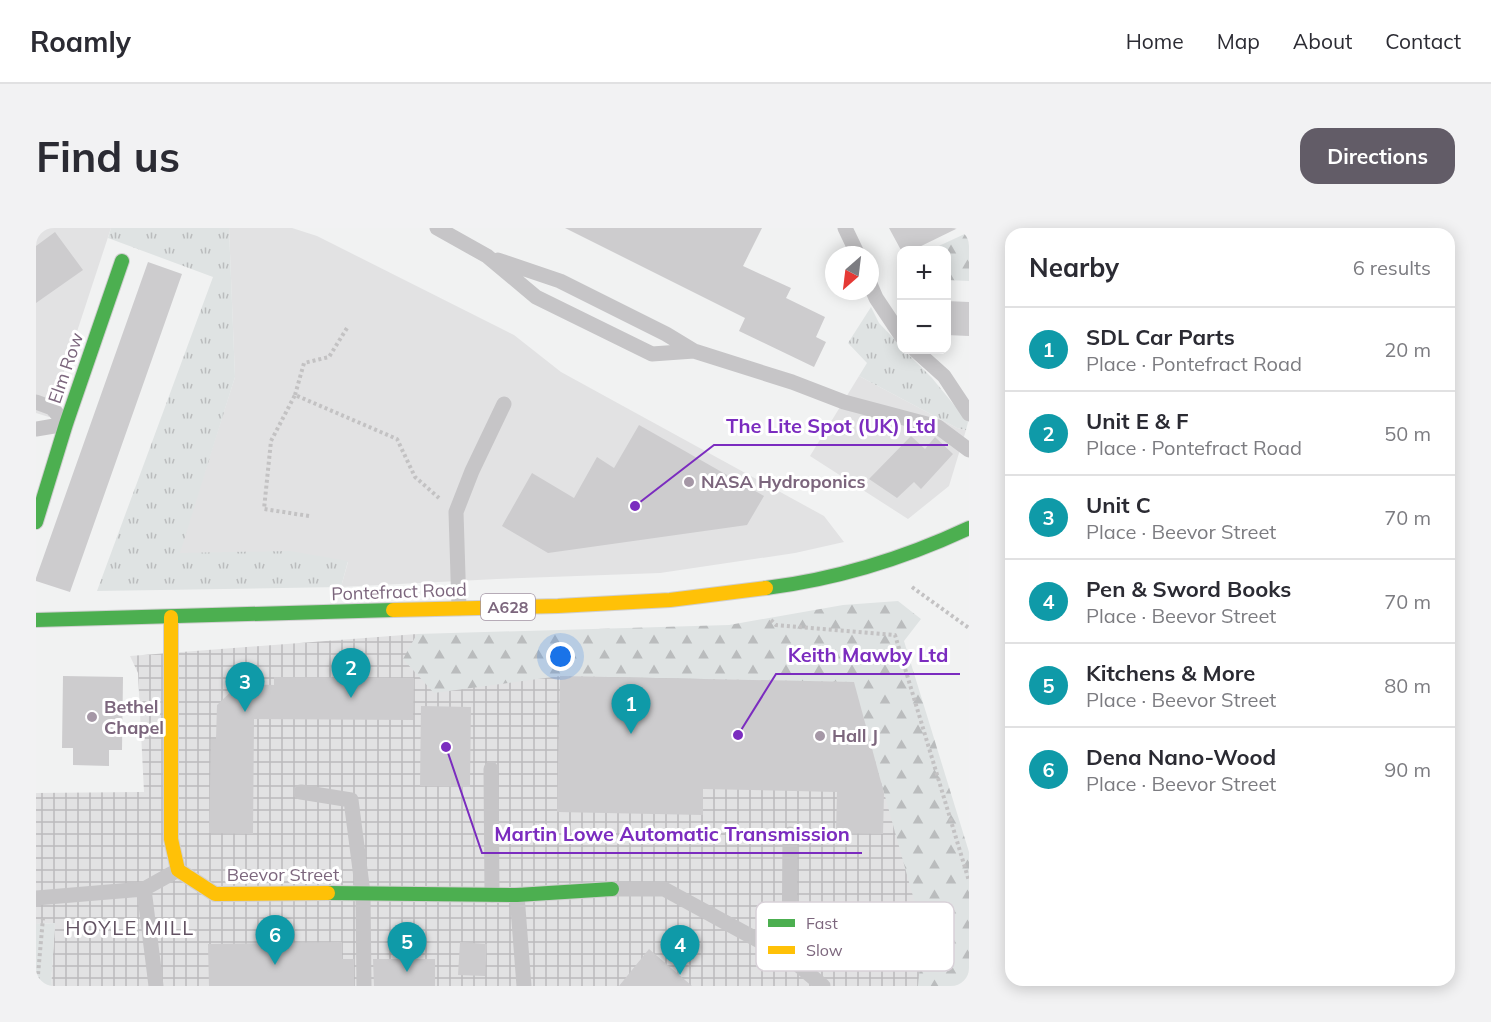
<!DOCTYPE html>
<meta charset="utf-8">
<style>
:root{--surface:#fff;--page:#f2f2f3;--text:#2b2b33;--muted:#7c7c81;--line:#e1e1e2;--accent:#625c67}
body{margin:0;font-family:Mulish,sans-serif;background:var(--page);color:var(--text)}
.controls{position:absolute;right:18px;top:18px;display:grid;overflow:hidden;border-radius:12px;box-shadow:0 3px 15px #0003}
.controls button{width:54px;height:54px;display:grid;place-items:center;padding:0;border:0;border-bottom:2px solid var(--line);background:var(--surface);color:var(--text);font:30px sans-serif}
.compass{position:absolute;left:789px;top:18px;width:54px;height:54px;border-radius:50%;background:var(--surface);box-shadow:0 3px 15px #0003;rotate:208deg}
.you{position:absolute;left:525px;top:429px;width:21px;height:21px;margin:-15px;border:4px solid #fff;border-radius:50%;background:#1a73e8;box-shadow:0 0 0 9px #1a73e833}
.badge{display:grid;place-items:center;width:39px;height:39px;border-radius:50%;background:var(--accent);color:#fff;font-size:20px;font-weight:700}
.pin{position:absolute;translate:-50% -50px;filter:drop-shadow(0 2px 3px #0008)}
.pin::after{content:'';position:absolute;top:32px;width:21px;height:18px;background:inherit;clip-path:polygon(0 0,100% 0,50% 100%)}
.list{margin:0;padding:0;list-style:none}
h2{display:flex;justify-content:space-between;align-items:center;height:78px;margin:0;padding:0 24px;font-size:26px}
h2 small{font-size:20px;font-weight:400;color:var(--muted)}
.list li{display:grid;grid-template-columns:39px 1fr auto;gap:18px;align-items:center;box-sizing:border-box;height:84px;padding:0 24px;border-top:2px solid var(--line)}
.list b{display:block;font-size:22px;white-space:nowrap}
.list p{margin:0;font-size:20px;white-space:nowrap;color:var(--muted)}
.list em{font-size:20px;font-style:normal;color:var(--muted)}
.map{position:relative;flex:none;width:933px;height:758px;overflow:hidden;border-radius:18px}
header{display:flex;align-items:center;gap:36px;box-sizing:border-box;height:84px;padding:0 30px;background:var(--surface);border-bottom:2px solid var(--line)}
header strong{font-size:28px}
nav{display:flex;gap:33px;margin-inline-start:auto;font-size:21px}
.intro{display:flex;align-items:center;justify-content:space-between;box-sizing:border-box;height:144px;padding:0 36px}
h1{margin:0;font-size:42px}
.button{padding:15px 27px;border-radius:18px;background:var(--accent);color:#fff;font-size:21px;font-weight:700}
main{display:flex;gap:36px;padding:0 36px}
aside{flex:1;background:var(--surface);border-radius:18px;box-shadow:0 3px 15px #0003}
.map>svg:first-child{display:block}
</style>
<header>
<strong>Roamly</strong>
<nav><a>Home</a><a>Map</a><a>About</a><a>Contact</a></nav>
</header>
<div class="intro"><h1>Find us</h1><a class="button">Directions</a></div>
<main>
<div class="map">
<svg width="933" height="758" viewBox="0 0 933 758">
<defs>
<pattern id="industrial-grid" width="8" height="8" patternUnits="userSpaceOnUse" patternTransform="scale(1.5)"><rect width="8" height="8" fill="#e2e2e3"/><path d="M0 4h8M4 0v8" fill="none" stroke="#bcbbbd"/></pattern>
<pattern id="grass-tufts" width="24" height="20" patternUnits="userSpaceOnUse" patternTransform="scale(1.5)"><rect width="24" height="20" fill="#dfe3e3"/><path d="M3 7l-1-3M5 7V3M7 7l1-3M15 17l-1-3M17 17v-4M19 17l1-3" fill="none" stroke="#babcbd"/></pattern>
<pattern id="forest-firs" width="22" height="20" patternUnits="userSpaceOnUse" patternTransform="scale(1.5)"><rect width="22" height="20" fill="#dfe3e3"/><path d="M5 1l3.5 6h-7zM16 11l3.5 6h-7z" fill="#babcbd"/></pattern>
</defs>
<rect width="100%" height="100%" fill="#f1f2f2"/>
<path fill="#e2e2e3" d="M0,0H75L13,189L0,185Z
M193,0H256L281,8L478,107L525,144L788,288L808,314L759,325L624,345L461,351L305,359L312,334L143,325L199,149Z
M823,148L921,200L930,202L913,258L872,291L774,228Z"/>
<path fill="url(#industrial-grid)" d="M381,406L815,411L911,758H15L19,695L0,696V565L108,564L102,445L94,428Z"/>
<path fill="url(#grass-tufts)" d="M75,0H193L199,149L144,325L254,323L312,333L305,359L61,363L177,49L72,10Z
M835,79L843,95L865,118L866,122H868L896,150L932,194L930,202L921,200L823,148L831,135L812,115Z"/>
<path fill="url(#forest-firs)" d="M933,4V53L911,52L910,22H894Z
M862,373L885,391L868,413L933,624V758H882L887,704L817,454L524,448L398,465L367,431L381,406L693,397L807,377Z"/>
<path fill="#dfe3e3" d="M19,695L15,758H0V696Z"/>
<path fill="#cdccce" d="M529,0H726L707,38L755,60L750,70L789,89L780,109L790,114L778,139L703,103L709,90Z
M853,0H922L877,22H866V24Z
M19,4L47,42L0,75V18Z
M112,34L146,46L34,364L0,353V350Z
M910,73L933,74V108L910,107Z
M603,197L728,268L711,297L512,325L466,298L496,245L538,270L561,229L578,240Z
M875,208L889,221L899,209L917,226L885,261L878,254L861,270L833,251Z
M27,448L87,449L86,522H73V538L37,537V520H26Z
M524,448L818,454L848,565L847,606L800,605L801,564L667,561V587L521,584Z
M238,449L378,450L377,492L218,491L217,606L173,605L175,511H180L181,477L203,456L238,457Z
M385,478L435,479L434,559L384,558Z
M306,714V731H318V758H173L172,716Z
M424,714L451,716L449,748L422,747Z
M613,721L656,758H583Z
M337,731H399V758H338Z"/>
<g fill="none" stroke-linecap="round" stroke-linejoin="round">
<defs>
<path id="fast" d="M0,294L30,196L86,33
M730,360C801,351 869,330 933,300
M0,392L357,382
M292,665L481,667L576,661"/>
<path id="slow" d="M357,382L522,378L634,372L730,360
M135,389V611L142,642L179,666L292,665"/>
</defs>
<use href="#fast" stroke="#d0cfd0" stroke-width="16"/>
<use href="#slow" stroke="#d0cfd0" stroke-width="16"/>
<path stroke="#c3c2c3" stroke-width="4" stroke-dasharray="3 3" stroke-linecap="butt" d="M259,167L268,135L293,129L311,100
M273,288L228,281L235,213L259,167L361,211L379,249L403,270
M876,359L933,400
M735,392L740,397L859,407L933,653
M1,758L7,690"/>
<path stroke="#c6c5c7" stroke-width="15" d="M401,0L451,28L500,69L616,126L658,123L756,154L808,174L902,199L933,222
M809,0L822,27
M462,32L524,53L630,106L658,123
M834,56L840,70L866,109
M879,122L908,148L933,186
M0,174L16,180L30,196
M0,201L30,196
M423,380L420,284L436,243L468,176
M455,541L456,667
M265,564L315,572L327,665L328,758
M108,661L120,758
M576,661H628L753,729L787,758
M481,667L488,758
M0,670L108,661L142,642
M753,729L754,606"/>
<use href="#fast" stroke="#4caf50" stroke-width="14"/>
<use href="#slow" stroke="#ffc107" stroke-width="14"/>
</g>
<g fill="#a597a6" stroke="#fff" stroke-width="2">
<circle cx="653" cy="254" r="6"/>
<circle cx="56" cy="489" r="6"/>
<circle cx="784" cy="508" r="6"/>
</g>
<g text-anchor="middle" stroke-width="6" stroke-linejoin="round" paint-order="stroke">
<rect fill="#fff" stroke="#a394a4" stroke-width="1.5" x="445" y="366" width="54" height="26" rx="4.5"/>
<g font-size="16" font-weight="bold" fill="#7c667d">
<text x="472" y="385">A628</text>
</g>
<g font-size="18" fill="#7c667d" stroke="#fff">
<text transform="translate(30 140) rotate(-71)" y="6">Elm Row</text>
<text transform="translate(363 364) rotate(-2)" y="6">Pontefract Road</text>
<text x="247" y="653">Beevor Street</text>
</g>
<g font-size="18" font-weight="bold" fill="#7c667d" stroke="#fff" text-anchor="start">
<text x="665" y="260">NASA Hydroponics</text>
<text x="68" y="485">Bethel<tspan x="68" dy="21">Chapel</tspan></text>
<text x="796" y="514">Hall J</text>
</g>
<g font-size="20" letter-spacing="1.5" fill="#635363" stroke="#fff">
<text x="94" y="707">HOYLE MILL</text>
</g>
</g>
<rect x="720" y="674" width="198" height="69" rx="9" fill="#fff" stroke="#d8d1d8" stroke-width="1.5"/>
<rect x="732" y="691" width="27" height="8" fill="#4caf50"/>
<rect x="732" y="718" width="27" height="8" fill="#ffc107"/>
<g font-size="16" fill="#7c667d">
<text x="770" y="701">Fast</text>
<text x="770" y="728">Slow</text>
</g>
<path fill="none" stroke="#7b2cbf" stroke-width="2" d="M599 278L678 217H912M702 507L740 446H924M410 519L446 625H826"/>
<g fill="#7b2cbf" stroke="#fff" stroke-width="2">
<circle cx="599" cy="278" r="6"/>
<circle cx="702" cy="507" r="6"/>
<circle cx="410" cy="519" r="6"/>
</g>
<g font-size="20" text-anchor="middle" font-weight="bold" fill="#7b2cbf" stroke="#fff" stroke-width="6" stroke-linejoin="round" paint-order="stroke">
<text x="795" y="205">The Lite Spot (UK) Ltd</text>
<text x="832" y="434">Keith Mawby Ltd</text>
<text x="636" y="613">Martin Lowe Automatic Transmission</text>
</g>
</svg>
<div class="controls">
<button>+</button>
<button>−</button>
</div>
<svg class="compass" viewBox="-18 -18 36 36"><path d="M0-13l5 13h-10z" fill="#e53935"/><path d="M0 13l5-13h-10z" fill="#7c7c81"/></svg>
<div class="you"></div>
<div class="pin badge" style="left:595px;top:506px;background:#0f9aa8">1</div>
<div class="pin badge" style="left:315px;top:470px;background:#0f9aa8">2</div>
<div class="pin badge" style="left:209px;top:484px;background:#0f9aa8">3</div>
<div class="pin badge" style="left:644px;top:747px;background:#0f9aa8">4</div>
<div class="pin badge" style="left:371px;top:744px;background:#0f9aa8">5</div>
<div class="pin badge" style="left:239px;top:737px;background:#0f9aa8">6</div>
</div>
<aside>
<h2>Nearby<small>6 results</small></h2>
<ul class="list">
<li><span class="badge" style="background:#0f9aa8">1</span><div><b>SDL Car Parts</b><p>Place · Pontefract Road</p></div><em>20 m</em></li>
<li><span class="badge" style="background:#0f9aa8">2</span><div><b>Unit E &amp; F</b><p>Place · Pontefract Road</p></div><em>50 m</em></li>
<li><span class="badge" style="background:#0f9aa8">3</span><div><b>Unit C</b><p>Place · Beevor Street</p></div><em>70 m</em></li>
<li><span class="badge" style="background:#0f9aa8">4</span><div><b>Pen &amp; Sword Books</b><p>Place · Beevor Street</p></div><em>70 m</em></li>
<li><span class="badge" style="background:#0f9aa8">5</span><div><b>Kitchens &amp; More</b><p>Place · Beevor Street</p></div><em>80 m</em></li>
<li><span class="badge" style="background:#0f9aa8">6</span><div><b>Dena Nano-Wood</b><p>Place · Beevor Street</p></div><em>90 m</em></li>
</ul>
</aside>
</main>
